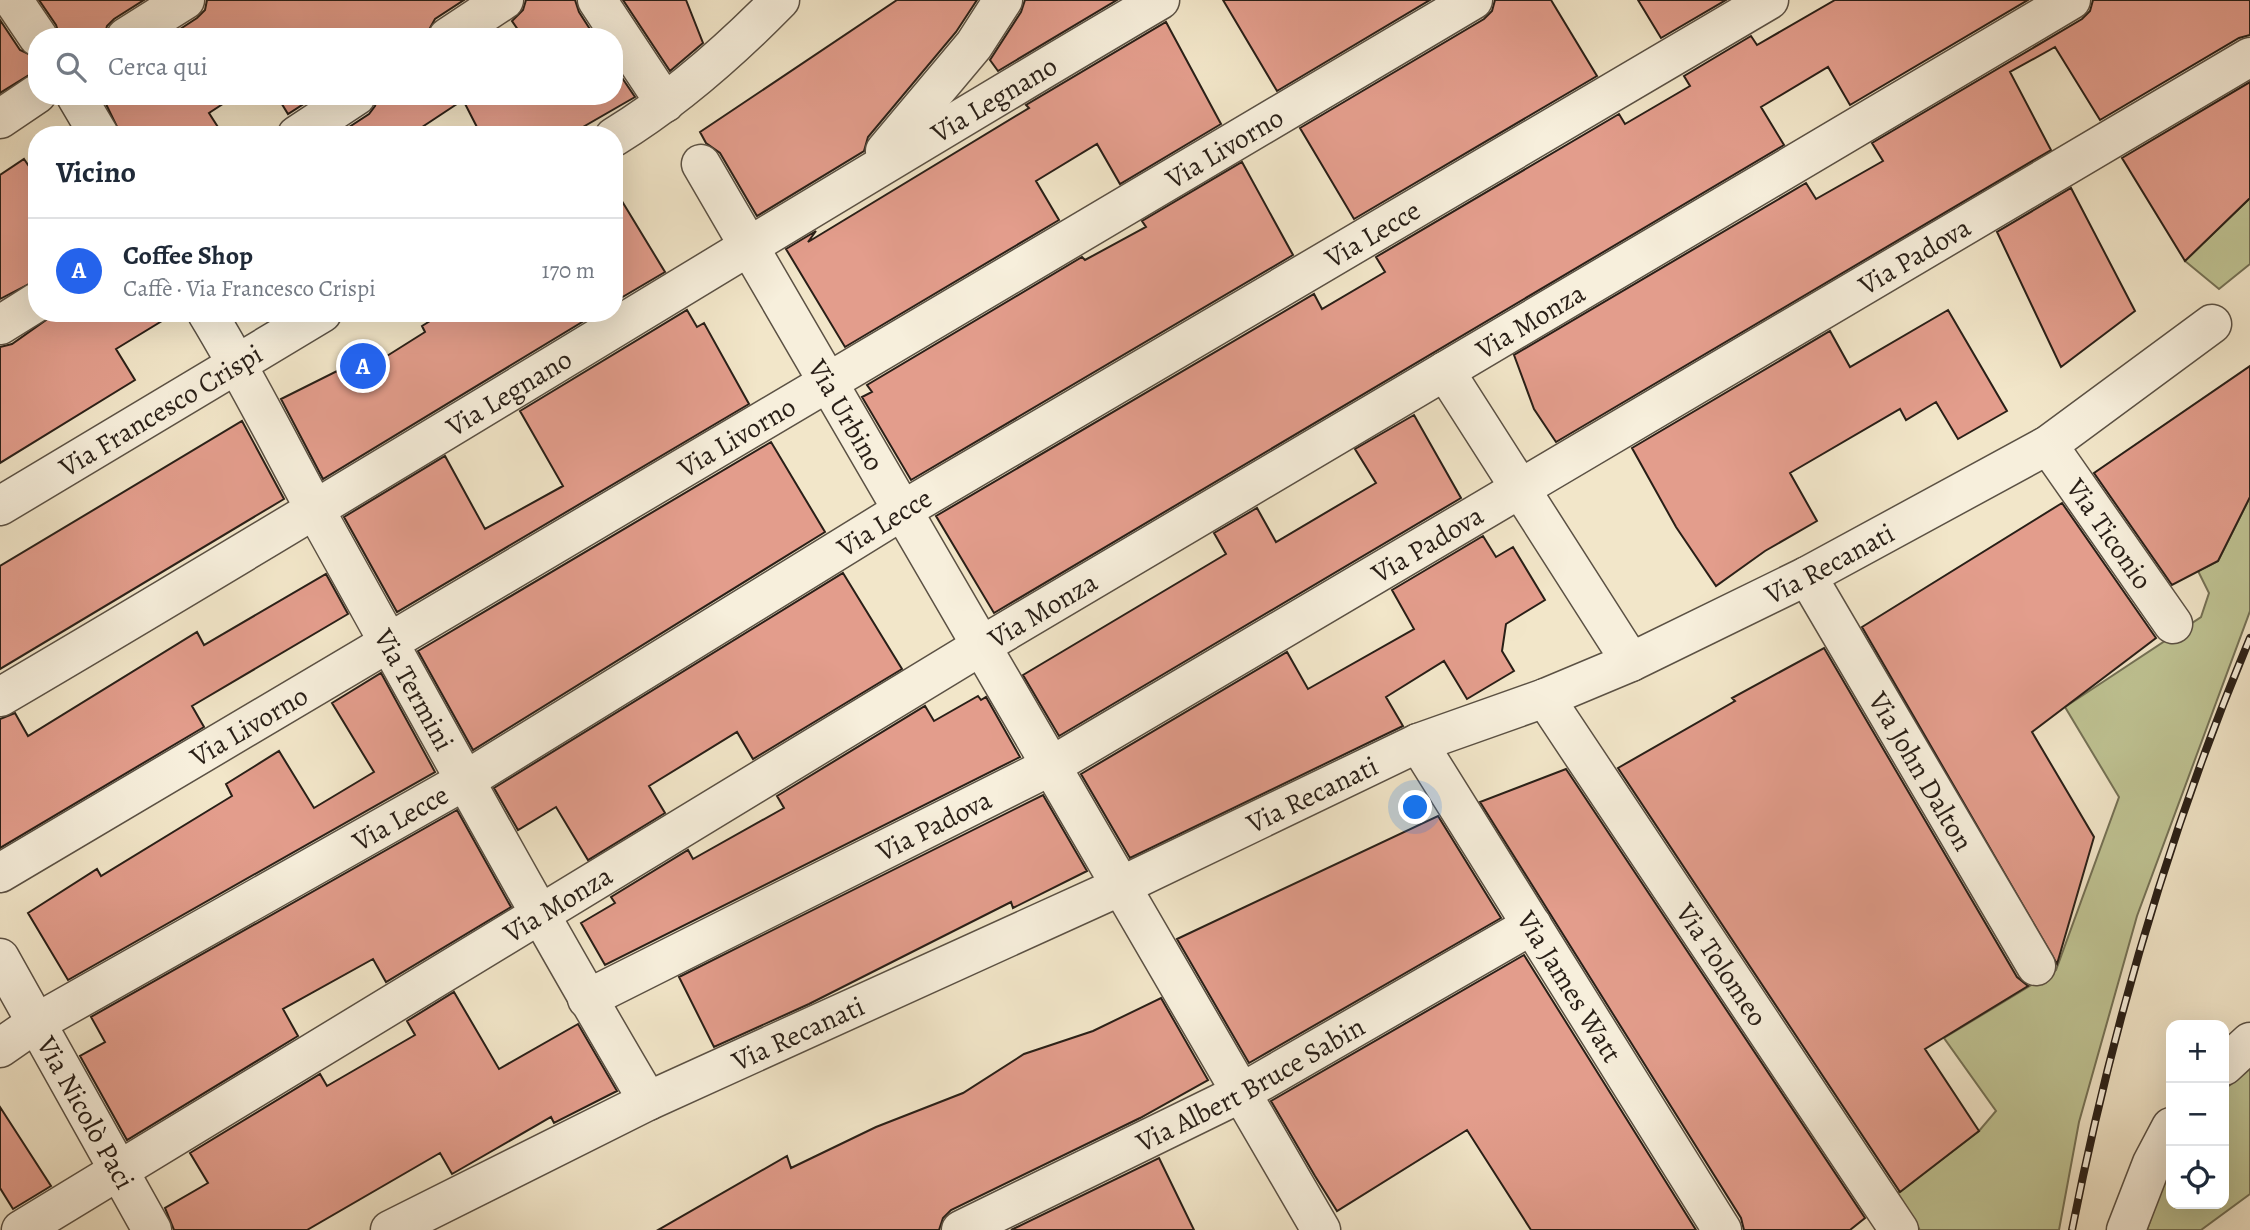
<!DOCTYPE html>
<html lang="it">
<meta charset="utf-8">
<style>
:root{--surface:#fff;--page:#f2f2f3;--text:#1f2937;--muted:#747a83;--line:#e0e1e3;--accent:#2563eb}
body{margin:0;font-family:Alegreya,serif;background:var(--page);color:var(--text)}
.controls{position:absolute;right:21px;bottom:21px;display:grid;overflow:hidden;border-radius:14px;box-shadow:0 7px 28px #0002}
.controls button{width:63px;height:63px;display:grid;place-items:center;padding:0;border:0;border-bottom:2px solid var(--line);background:var(--surface);color:var(--text);font:35px sans-serif}
.you{position:absolute;left:1416px;top:808px;width:24px;height:24px;margin:-18px;border:5px solid #fff;border-radius:50%;background:#1a73e8;box-shadow:0 0 0 10px #1a73e833}
.badge{display:grid;place-items:center;width:46px;height:46px;border-radius:50%;background:var(--accent);color:#fff;font-size:23px;font-weight:700}
.pin{position:absolute;translate:-50% -50%;border:4px solid #fff;box-shadow:0 2px 7px #0006}
.list{margin:0;padding:0;list-style:none}
h2{display:flex;justify-content:space-between;align-items:center;height:91px;margin:0;padding:0 28px;font-size:30px}
h2 small{font-size:23px;font-weight:400;color:var(--muted)}
.list li{display:grid;grid-template-columns:46px 1fr auto;gap:21px;align-items:center;box-sizing:border-box;height:105px;padding:0 28px;border-top:2px solid var(--line)}
.list b{display:block;font-size:26px;white-space:nowrap}
.list p{margin:0;font-size:23px;white-space:nowrap;color:var(--muted)}
.list em{font-size:23px;font-style:normal;color:var(--muted)}
.icon{flex:none;width:38px;height:38px;fill:none;stroke:currentColor;stroke-width:2;stroke-linecap:round;stroke-linejoin:round}
.map{position:relative;flex:none;width:2250px;height:1230px;overflow:hidden}
.search{position:absolute;background:var(--surface);box-shadow:0 7px 28px #0002;left:28px;top:28px;width:595px;height:77px;display:flex;align-items:center;gap:18px;box-sizing:border-box;padding:0 24px;border-radius:28px;color:var(--muted);font-size:26px}
.panel{position:absolute;background:var(--surface);box-shadow:0 7px 28px #0002;left:28px;top:126px;width:595px;height:196px;border-radius:28px}
.map>svg:first-child{display:block}
</style>
<div class="map">
<svg width="2250" height="1230" viewBox="0 0 2250 1230">
<rect width="100%" height="100%" fill="#f2e6c9"/>
<filter id="stains"><feTurbulence type="fractalNoise" baseFrequency=".00286" numOctaves="4"/><feColorMatrix values="0 0 0 0 .2 0 0 0 0 .09 0 0 0 0 .02 0 0 0 .5 -.17"/></filter>
<radialGradient id="worn" r=".72"><stop offset=".6" stop-color="#630" stop-opacity="0"/><stop offset="1" stop-color="#630" stop-opacity=".3"/></radialGradient>
<path fill="#bfc393" stroke="#747155" stroke-width="2" d="M2250,198V264L2219,289L2185,261Z
M2250,497V611L2137,916L2079,1122L2059,1230H1920L1895,1195L1979,1131L1996,1111L1944,1038L2056,970L2119,797L2065,707L2201,617L2209,593L2198,571L2218,561Z
M2250,1068V1194L2201,1230H2147L2171,1158V1204H2224V1090Z"/>
<path fill="#e39d8c" stroke="#291f17" stroke-width="2" d="M39,0H144L114,19L107,26L104,37H60L56,25Z
M207,0H464L435,19L425,37H168L197,18L205,10Z
M526,0H575L579,12L595,37H523L512,21L523,10Z
M623,0H686L703,43L670,71Z
M897,0H977L956,32L868,137L864,151L757,216L720,153L706,143L700,132Z
M1025,0H1117L998,71L990,60L1021,12Z
M1223,0H1430L1277,91Z
M1495,0H1551L1597,76L1354,219L1300,128L1484,19L1492,11Z
M1638,0H1726L1661,38Z
M1835,0H2028L1850,105L1828,67L1761,107L1784,145L994,613L936,516L1314,294L1322,309L1385,272L1376,257L1619,114L1625,124L1690,86L1684,76L1751,36L1757,45Z
M2093,0H2250V35L2239,38L2100,120L2055,47L2010,72L2051,150L1556,442L1534,409L1514,355L1806,183L1816,199L1883,161L1872,143L2082,19L2090,11Z
M0,20L20,50L37,58V70L0,93Z
M1166,22L1221,124L1120,184L1097,144L1036,181L1059,220L845,347L786,249L816,231L808,242L1029,108L1026,105Z
M614,66L635,97L569,135H481L461,96H614Z
M2250,82V198L2185,261L2122,158Z
M110,96H235L209,113L223,135H121L104,100Z
M277,96H316L288,114Z
M378,96H457L460,102L410,135H337L369,114L375,106Z
M24,159L37,178V280L0,299V175Z
M1242,162L1293,255L911,480L862,397L872,392L867,385L1082,257L1085,260L1146,227L1142,221Z
M614,188L665,272L614,302Z
M2071,188L2135,311L2061,367L1997,232Z
M687,310L697,327L704,323L749,404L397,612L344,517L445,456L485,529L563,486L520,411Z
M1948,310L2007,411L1958,439L1936,402L1906,420L1900,409L1790,473L1817,521L1765,551L1716,586L1676,527L1632,448L1830,331L1850,367Z
M56,313H175L116,349L135,380L0,463V347L12,344Z
M443,313H597L323,479L281,399L365,357L371,366L425,332L422,326Z
M2250,366V497L2218,561L2172,585L2094,473Z
M1414,415L1461,498L1059,736L1023,675L1226,554L1214,533L1257,508L1276,542L1376,483L1355,449Z
M242,421L284,499L0,669V566Z
M771,442L825,532L473,750L418,651Z
M2062,503L2156,638L2032,732L2094,837L2057,964L1862,627Z
M1483,536L1496,557L1513,547L1545,600L1506,624L1502,651L1514,671L1467,699L1444,661L1386,697L1403,726L1130,858L1081,774L1287,652L1308,689L1414,629L1392,590Z
M843,573L902,669L753,759L737,732L649,786L665,813L588,860L556,807L518,830L494,788Z
M326,574L348,614L192,706L204,727L0,848V719L15,713L28,736L197,632L204,645Z
M1824,648L2017,977L2028,986L1925,1049L1979,1131L1900,1192L1618,768L1735,701L1732,698Z
M381,673L435,772L68,980L28,913L97,869L101,876L232,796L226,784L279,751L314,808L374,772L332,703Z
M978,696L981,700L986,697L1020,757L605,965L581,923L615,903L611,897L688,850L693,859L784,808L777,796L925,706L934,721Z
M1566,769L1865,1218L1850,1230H1744L1741,1218L1480,802Z
M1043,795L1087,871L1013,908L1011,902L809,1004L714,1047L679,977Z
M457,810L511,907L386,982L373,959L283,1009L298,1036L127,1140L80,1056L105,1042L91,1017Z
M1438,816L1501,918L1249,1063L1177,939Z
M1524,955L1696,1230H1531L1467,1130L1337,1211L1315,1176L1271,1101Z
M454,992L499,1069L578,1024L617,1091L554,1123L551,1117L452,1174L440,1153L307,1230H174L165,1208L208,1183L190,1153L320,1074L327,1086L415,1035L407,1021Z
M1161,998L1208,1080L1140,1118L951,1210L943,1218L939,1230H658L787,1156L791,1168L876,1127L963,1093L1024,1054L1093,1031Z
M0,1107L51,1186L13,1209L0,1188Z
M1159,1158L1194,1230H1011Z"/>
<g fill="none" stroke-linecap="round" stroke-linejoin="round">
<defs>
<g id="minor">
<path d="M13,0L38,37"/>
<path d="M597,0L665,103"/>
<path d="M126,37L185,0"/>
<path d="M448,37L504,0"/>
<path d="M76,96L99,135"/>
<path d="M0,119L37,94"/>
<path d="M297,135L356,96"/>
<path d="M614,137C676,99 729,52 780,0"/>
<path d="M885,151L974,45L1003,0"/>
<path id="s1" d="M701,164L1321,1230"/>
<path id="s2" d="M207,313C249,382 285,455 324,526C431,718 536,912 648,1101"/>
<path d="M0,325L37,302"/>
<path d="M1445,371L1631,662"/>
<path id="s3" d="M2048,445L2173,624"/>
<path id="s4" d="M0,506L322,313"/>
<path id="s5" d="M1807,576L2036,966"/>
<path id="s6" d="M0,697C389,469 771,229 1160,0"/>
<path id="s7" d="M1545,698L1899,1230"/>
<path id="s8" d="M1418,743L1722,1230"/>
<path id="s9" d="M0,873L1473,0"/>
<path id="s10" d="M0,958L152,1230"/>
<path id="s11" d="M587,999L1051,766L2250,57"/>
<path id="s12" d="M0,1048L36,1023L466,780L903,510L1769,0"/>
<path d="M2224,1066L2250,1042"/>
<path id="s13" d="M21,1230L981,646L2071,0"/>
<path id="s14" d="M390,1230L648,1101L1121,886L1418,743L1545,698L1631,662L1807,576L2048,445L2212,324"/>
<path id="s15" d="M961,1230L1241,1093L1532,925"/>
<path d="M2126,1230L2152,1163L2171,1127"/>
</g>
</defs>
<use href="#minor" stroke="#5b5144" stroke-width="41"/>
<use href="#minor" stroke="#f7efdc" stroke-width="38"/>
<defs>
<path id="rail" d="M2072,1230C2112,1027 2170,829 2250,638"/>
</defs>
<use href="#rail" stroke="#291f17" stroke-width="8"/>
<use href="#rail" stroke="#f7efdc" stroke-width="5" stroke-dasharray="16" stroke-linecap="butt"/>
</g>
<g text-anchor="middle" stroke-width="6" stroke-linejoin="round" paint-order="stroke">
<g font-size="28" fill="#291f17" stroke="#f7efdc">
<text dy="10" stroke="none"><textPath href="#s6" startOffset="1160">Via Legnano</textPath></text>
<text dy="10" stroke="none"><textPath href="#s9" startOffset="1423">Via Livorno</textPath></text>
<text dy="10" stroke="none"><textPath href="#s12" startOffset="1596">Via Lecce</textPath></text>
<text dy="10" stroke="none"><textPath href="#s11" startOffset="1522">Via Padova</textPath></text>
<text dy="10" stroke="none"><textPath href="#s13" startOffset="1762">Via Monza</textPath></text>
<text dy="10" stroke="none"><textPath href="#s6" startOffset="593">Via Legnano</textPath></text>
<text dy="10" stroke="none"><textPath href="#s4" startOffset="187">Via Francesco Crispi</textPath></text>
<text dy="10" stroke="none"><textPath href="#s1" startOffset="290">Via Urbino</textPath></text>
<text dy="10" stroke="none"><textPath href="#s9" startOffset="856">Via Livorno</textPath></text>
<text dy="10" stroke="none"><textPath href="#s12" startOffset="1029">Via Lecce</textPath></text>
<text dy="10" stroke="none"><textPath href="#s3" startOffset="108">Via Ticonio</textPath></text>
<text dy="10" stroke="none"><textPath href="#s11" startOffset="956">Via Padova</textPath></text>
<text dy="10" stroke="none"><textPath href="#s14" startOffset="1587">Via Recanati</textPath></text>
<text dy="10" stroke="none"><textPath href="#s13" startOffset="1195">Via Monza</textPath></text>
<text dy="10" stroke="none"><textPath href="#s2" startOffset="430">Via Termini</textPath></text>
<text dy="10" stroke="none"><textPath href="#s9" startOffset="289">Via Livorno</textPath></text>
<text dy="10" stroke="none"><textPath href="#s5" startOffset="226">Via John Dalton</textPath></text>
<text dy="10" stroke="none"><textPath href="#s14" startOffset="1020">Via Recanati</textPath></text>
<text dy="10" stroke="none"><textPath href="#s12" startOffset="462">Via Lecce</textPath></text>
<text dy="10" stroke="none"><textPath href="#s11" startOffset="388">Via Padova</textPath></text>
<text dy="10" stroke="none"><textPath href="#s13" startOffset="628">Via Monza</textPath></text>
<text dy="10" stroke="none"><textPath href="#s7" startOffset="320">Via Tolomeo</textPath></text>
<text dy="10" stroke="none"><textPath href="#s8" startOffset="287">Via James Watt</textPath></text>
<text dy="10" stroke="none"><textPath href="#s14" startOffset="453">Via Recanati</textPath></text>
<text dy="10" stroke="none"><textPath href="#s15" startOffset="324">Via Albert Bruce Sabin</textPath></text>
<text dy="10" stroke="none"><textPath href="#s10" startOffset="177">Via Nicolò Paci</textPath></text>
</g>
</g>
<rect width="100%" height="100%" filter="url(#stains)"/>
<rect width="100%" height="100%" fill="url(#worn)"/>
</svg>
<div class="controls">
<button>+</button>
<button>−</button>
<button><svg class="icon" aria-label="locate" viewBox="0 0 24 24"><circle cx="12" cy="12" r="6"/><path d="M12 2v4M12 18v4M2 12h4M18 12h4"/></svg></button>
</div>
<div class="you"></div>
<div class="pin badge" style="left:363px;top:366px">A</div>
<div class="search"><svg class="icon" aria-label="search" viewBox="0 0 24 24"><circle cx="10" cy="10" r="6"/><path d="M15 15l6 6"/></svg>Cerca qui</div>
<section class="panel">
<h2>Vicino<small></small></h2>
<ul class="list">
<li><span class="badge">A</span><div><b>Coffee Shop</b><p>Caffè · Via Francesco Crispi</p></div><em>170 m</em></li>
</ul>
</section>
</div>
